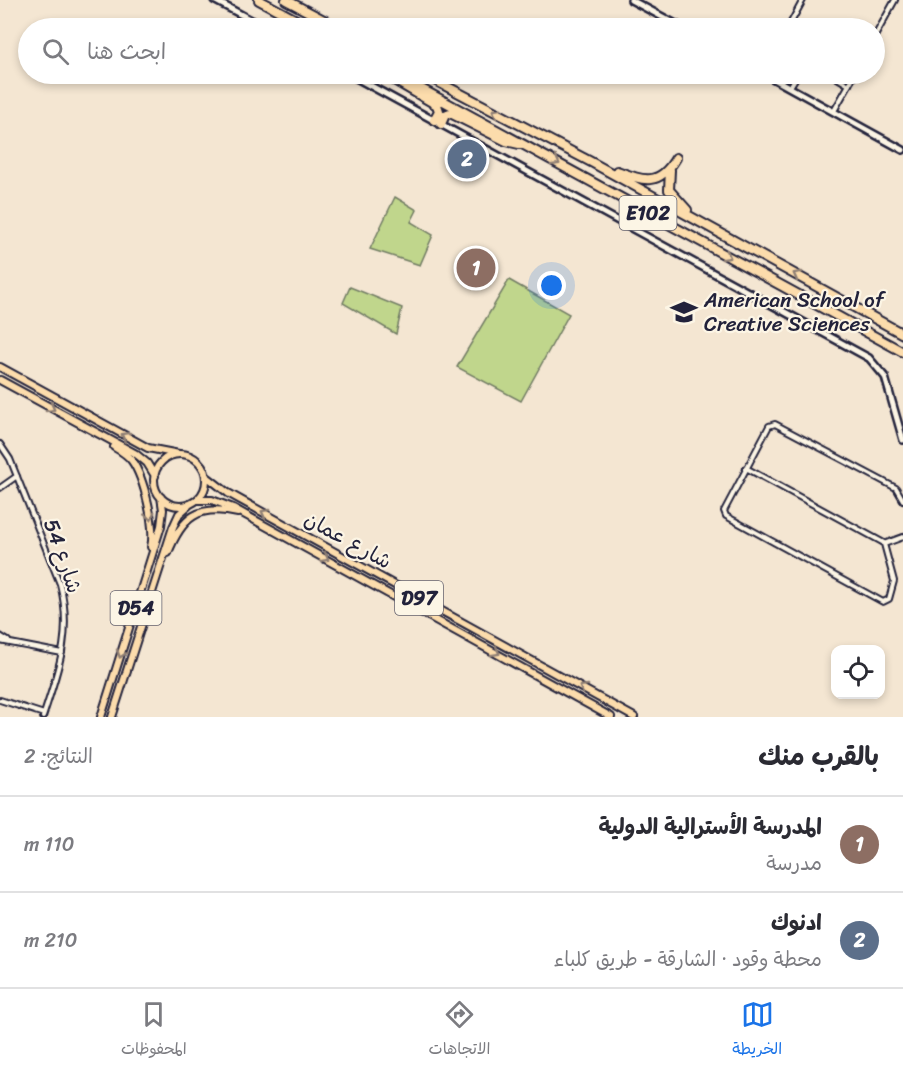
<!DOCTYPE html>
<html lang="ar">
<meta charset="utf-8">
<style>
:root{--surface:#fff;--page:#f7f7f7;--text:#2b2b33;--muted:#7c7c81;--line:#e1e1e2;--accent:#1a73e8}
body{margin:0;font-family:Sriracha,"Playpen Sans Arabic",sans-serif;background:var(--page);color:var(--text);direction:rtl}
.controls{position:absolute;right:18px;bottom:18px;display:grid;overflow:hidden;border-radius:12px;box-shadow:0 3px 9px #0003}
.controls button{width:54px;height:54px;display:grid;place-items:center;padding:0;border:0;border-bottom:2px solid var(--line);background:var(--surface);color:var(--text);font:30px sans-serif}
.you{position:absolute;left:552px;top:286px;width:21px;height:21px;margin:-15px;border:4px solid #fff;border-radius:50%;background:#1a73e8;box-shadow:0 0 0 9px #1a73e833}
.badge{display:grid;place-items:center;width:39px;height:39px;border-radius:50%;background:var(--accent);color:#fff;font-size:20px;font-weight:700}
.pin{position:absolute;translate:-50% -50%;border:3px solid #fff;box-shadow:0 2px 6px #0006}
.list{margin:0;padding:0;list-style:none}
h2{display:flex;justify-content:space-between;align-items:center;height:78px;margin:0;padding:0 24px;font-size:26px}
h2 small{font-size:20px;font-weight:400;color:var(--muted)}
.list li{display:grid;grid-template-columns:39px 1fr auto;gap:18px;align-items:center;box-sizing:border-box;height:96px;padding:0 24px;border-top:2px solid var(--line)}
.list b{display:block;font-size:22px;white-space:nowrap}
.list p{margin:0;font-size:20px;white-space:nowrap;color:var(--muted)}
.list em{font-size:20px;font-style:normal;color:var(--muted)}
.icon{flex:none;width:33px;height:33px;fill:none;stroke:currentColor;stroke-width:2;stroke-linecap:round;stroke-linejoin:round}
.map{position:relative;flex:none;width:903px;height:717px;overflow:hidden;direction:ltr}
.search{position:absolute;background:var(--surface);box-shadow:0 3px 9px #0003;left:18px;right:18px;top:18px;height:66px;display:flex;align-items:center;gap:15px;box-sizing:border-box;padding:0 21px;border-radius:33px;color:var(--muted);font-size:22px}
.sheet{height:270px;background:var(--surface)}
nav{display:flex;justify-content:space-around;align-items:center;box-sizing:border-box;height:84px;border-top:2px solid var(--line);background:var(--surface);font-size:16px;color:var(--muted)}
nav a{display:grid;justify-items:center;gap:3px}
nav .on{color:var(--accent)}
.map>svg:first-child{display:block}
</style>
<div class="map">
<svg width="903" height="717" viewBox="0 0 903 717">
<rect width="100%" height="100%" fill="#f4e6d2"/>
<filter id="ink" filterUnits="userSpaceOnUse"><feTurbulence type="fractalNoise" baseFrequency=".0167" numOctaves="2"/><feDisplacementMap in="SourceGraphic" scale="12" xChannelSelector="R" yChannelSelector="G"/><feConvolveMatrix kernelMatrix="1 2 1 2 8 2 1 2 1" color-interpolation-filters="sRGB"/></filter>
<g filter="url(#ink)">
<path fill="#c0d68c" stroke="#717c64" stroke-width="1.5" d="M395,197L417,210L411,222L433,235L420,265L370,249Z
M509,280L569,314L521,401L457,367Z
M350,287L402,308L396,334L343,303Z"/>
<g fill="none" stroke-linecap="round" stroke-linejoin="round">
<defs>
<path id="street" d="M788,28L803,0
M874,38L895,0
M834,76L849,85
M790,87L798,74
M834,111L855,74
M0,444L10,459L60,584C73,634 58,670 43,717
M746,468L884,543
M0,488L17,476
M903,500L896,488L775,424L769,426L724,511L726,516L883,602L889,599L894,581L884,544L903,537
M0,636L8,641
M0,641L62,653
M0,700L44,714"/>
<path id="secondary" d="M214,0L266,28
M631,0L683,28
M349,74L869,358L885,377L903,440
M765,74L903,150"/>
<path id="primary" d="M0,367L148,448L179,454
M0,380L136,454L147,463L155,476
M114,447C121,451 127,454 132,461C144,478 156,527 151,547
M154 480a26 26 0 1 1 52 0a26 26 0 1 1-52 0Z
M206,476L228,493L634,717
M197,500H212L233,508L611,717
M168,553C182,517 198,504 238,513
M101,717L161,526L163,510L161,497
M112,717L173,527L179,514L190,504"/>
<path id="highway" d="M259,0L311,28
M286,0L339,28
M384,74L437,105L439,111L434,120
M394,74L903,352
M423,74L593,163L903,334
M441,124L445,115L450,113L506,141L519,144
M670,170L669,190L687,210
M617,171C644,181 659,187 676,158"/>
</defs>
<use href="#street" stroke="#22223b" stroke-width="8"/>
<use href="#secondary" stroke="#22223b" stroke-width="10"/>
<use href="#primary" stroke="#22223b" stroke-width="10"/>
<use href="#highway" stroke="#22223b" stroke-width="12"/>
<use href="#street" stroke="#fcf5e5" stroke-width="4"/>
<use href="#secondary" stroke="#fcf5e5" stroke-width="5"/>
<use href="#primary" stroke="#fcdcac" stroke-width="6"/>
<use href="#highway" stroke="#fcdcac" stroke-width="8"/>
</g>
<defs><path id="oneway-chevron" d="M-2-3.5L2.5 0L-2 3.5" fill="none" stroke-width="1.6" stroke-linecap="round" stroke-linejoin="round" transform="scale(1.5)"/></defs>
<g stroke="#8f7f74">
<use href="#oneway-chevron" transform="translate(496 112) rotate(-152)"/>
<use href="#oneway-chevron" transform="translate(556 162) rotate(29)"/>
<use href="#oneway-chevron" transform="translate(727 256) rotate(29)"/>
<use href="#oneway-chevron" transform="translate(797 275) rotate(-151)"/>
<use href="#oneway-chevron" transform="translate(51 408) rotate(29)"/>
<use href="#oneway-chevron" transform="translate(125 436) rotate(-151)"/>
<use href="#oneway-chevron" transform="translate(265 513) rotate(-151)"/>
<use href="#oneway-chevron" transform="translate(150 516) rotate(75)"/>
<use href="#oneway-chevron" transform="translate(325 558) rotate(29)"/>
<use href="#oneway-chevron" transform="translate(496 652) rotate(29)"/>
<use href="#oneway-chevron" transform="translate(121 654) rotate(108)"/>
<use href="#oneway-chevron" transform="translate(583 688) rotate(-151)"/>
</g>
</g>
<defs>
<symbol id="school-bare" viewBox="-9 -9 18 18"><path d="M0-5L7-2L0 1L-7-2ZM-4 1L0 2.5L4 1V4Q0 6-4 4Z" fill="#22223b" stroke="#fcf5e5" stroke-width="2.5" paint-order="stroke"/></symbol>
</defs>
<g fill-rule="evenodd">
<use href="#school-bare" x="665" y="293" width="38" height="38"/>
</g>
<g text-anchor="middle" stroke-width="4.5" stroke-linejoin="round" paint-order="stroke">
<g fill="#fcf5e5" stroke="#63616e" stroke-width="1.5">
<rect x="619.5" y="196" width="57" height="34" rx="4.5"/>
<rect x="395" y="581" width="48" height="34" rx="4.5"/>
<rect x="110.5" y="591" width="51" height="34" rx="4.5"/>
</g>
<g font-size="20" font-weight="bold" fill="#22223b">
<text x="648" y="220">E102</text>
<text x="419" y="605">D97</text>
<text x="136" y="615">D54</text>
</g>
<g font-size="21" fill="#22223b" stroke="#fcf5e5" text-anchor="start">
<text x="704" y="307">American School of<tspan x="704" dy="24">Creative Sciences</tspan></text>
</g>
<g font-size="21" fill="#22223b" stroke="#fcf5e5">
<text transform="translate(348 540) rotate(29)" y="7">شارع عمان</text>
<text transform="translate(63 556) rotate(71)" y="7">شارع 54</text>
</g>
</g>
</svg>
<div class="controls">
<button><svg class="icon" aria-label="locate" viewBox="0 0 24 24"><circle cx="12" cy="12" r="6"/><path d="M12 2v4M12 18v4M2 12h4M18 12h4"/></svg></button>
</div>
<div class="you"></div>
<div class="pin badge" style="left:476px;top:268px;background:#8d6e63">1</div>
<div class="pin badge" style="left:467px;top:159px;background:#5c6f8a">2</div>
<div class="search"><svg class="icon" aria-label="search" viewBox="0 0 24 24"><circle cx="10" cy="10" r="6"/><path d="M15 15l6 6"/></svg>ابحث هنا</div>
</div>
<section class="sheet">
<h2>بالقرب منك<small>النتائج: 2</small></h2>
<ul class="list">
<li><span class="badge" style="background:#8d6e63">1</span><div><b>المدرسة الأسترالية الدولية</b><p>مدرسة</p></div><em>110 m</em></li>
<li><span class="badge" style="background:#5c6f8a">2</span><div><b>ادنوك</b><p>محطة وقود · الشارقة - طريق كلباء</p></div><em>210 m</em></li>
</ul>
</section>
<nav>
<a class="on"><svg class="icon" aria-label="map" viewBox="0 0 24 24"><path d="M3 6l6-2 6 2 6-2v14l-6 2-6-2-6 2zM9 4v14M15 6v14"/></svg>الخريطة</a>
<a><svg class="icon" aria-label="directions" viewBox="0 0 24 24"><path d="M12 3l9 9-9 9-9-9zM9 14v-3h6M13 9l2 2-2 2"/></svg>الاتجاهات</a>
<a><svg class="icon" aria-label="saved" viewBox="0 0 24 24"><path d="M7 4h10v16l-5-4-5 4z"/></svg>المحفوظات</a>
</nav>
